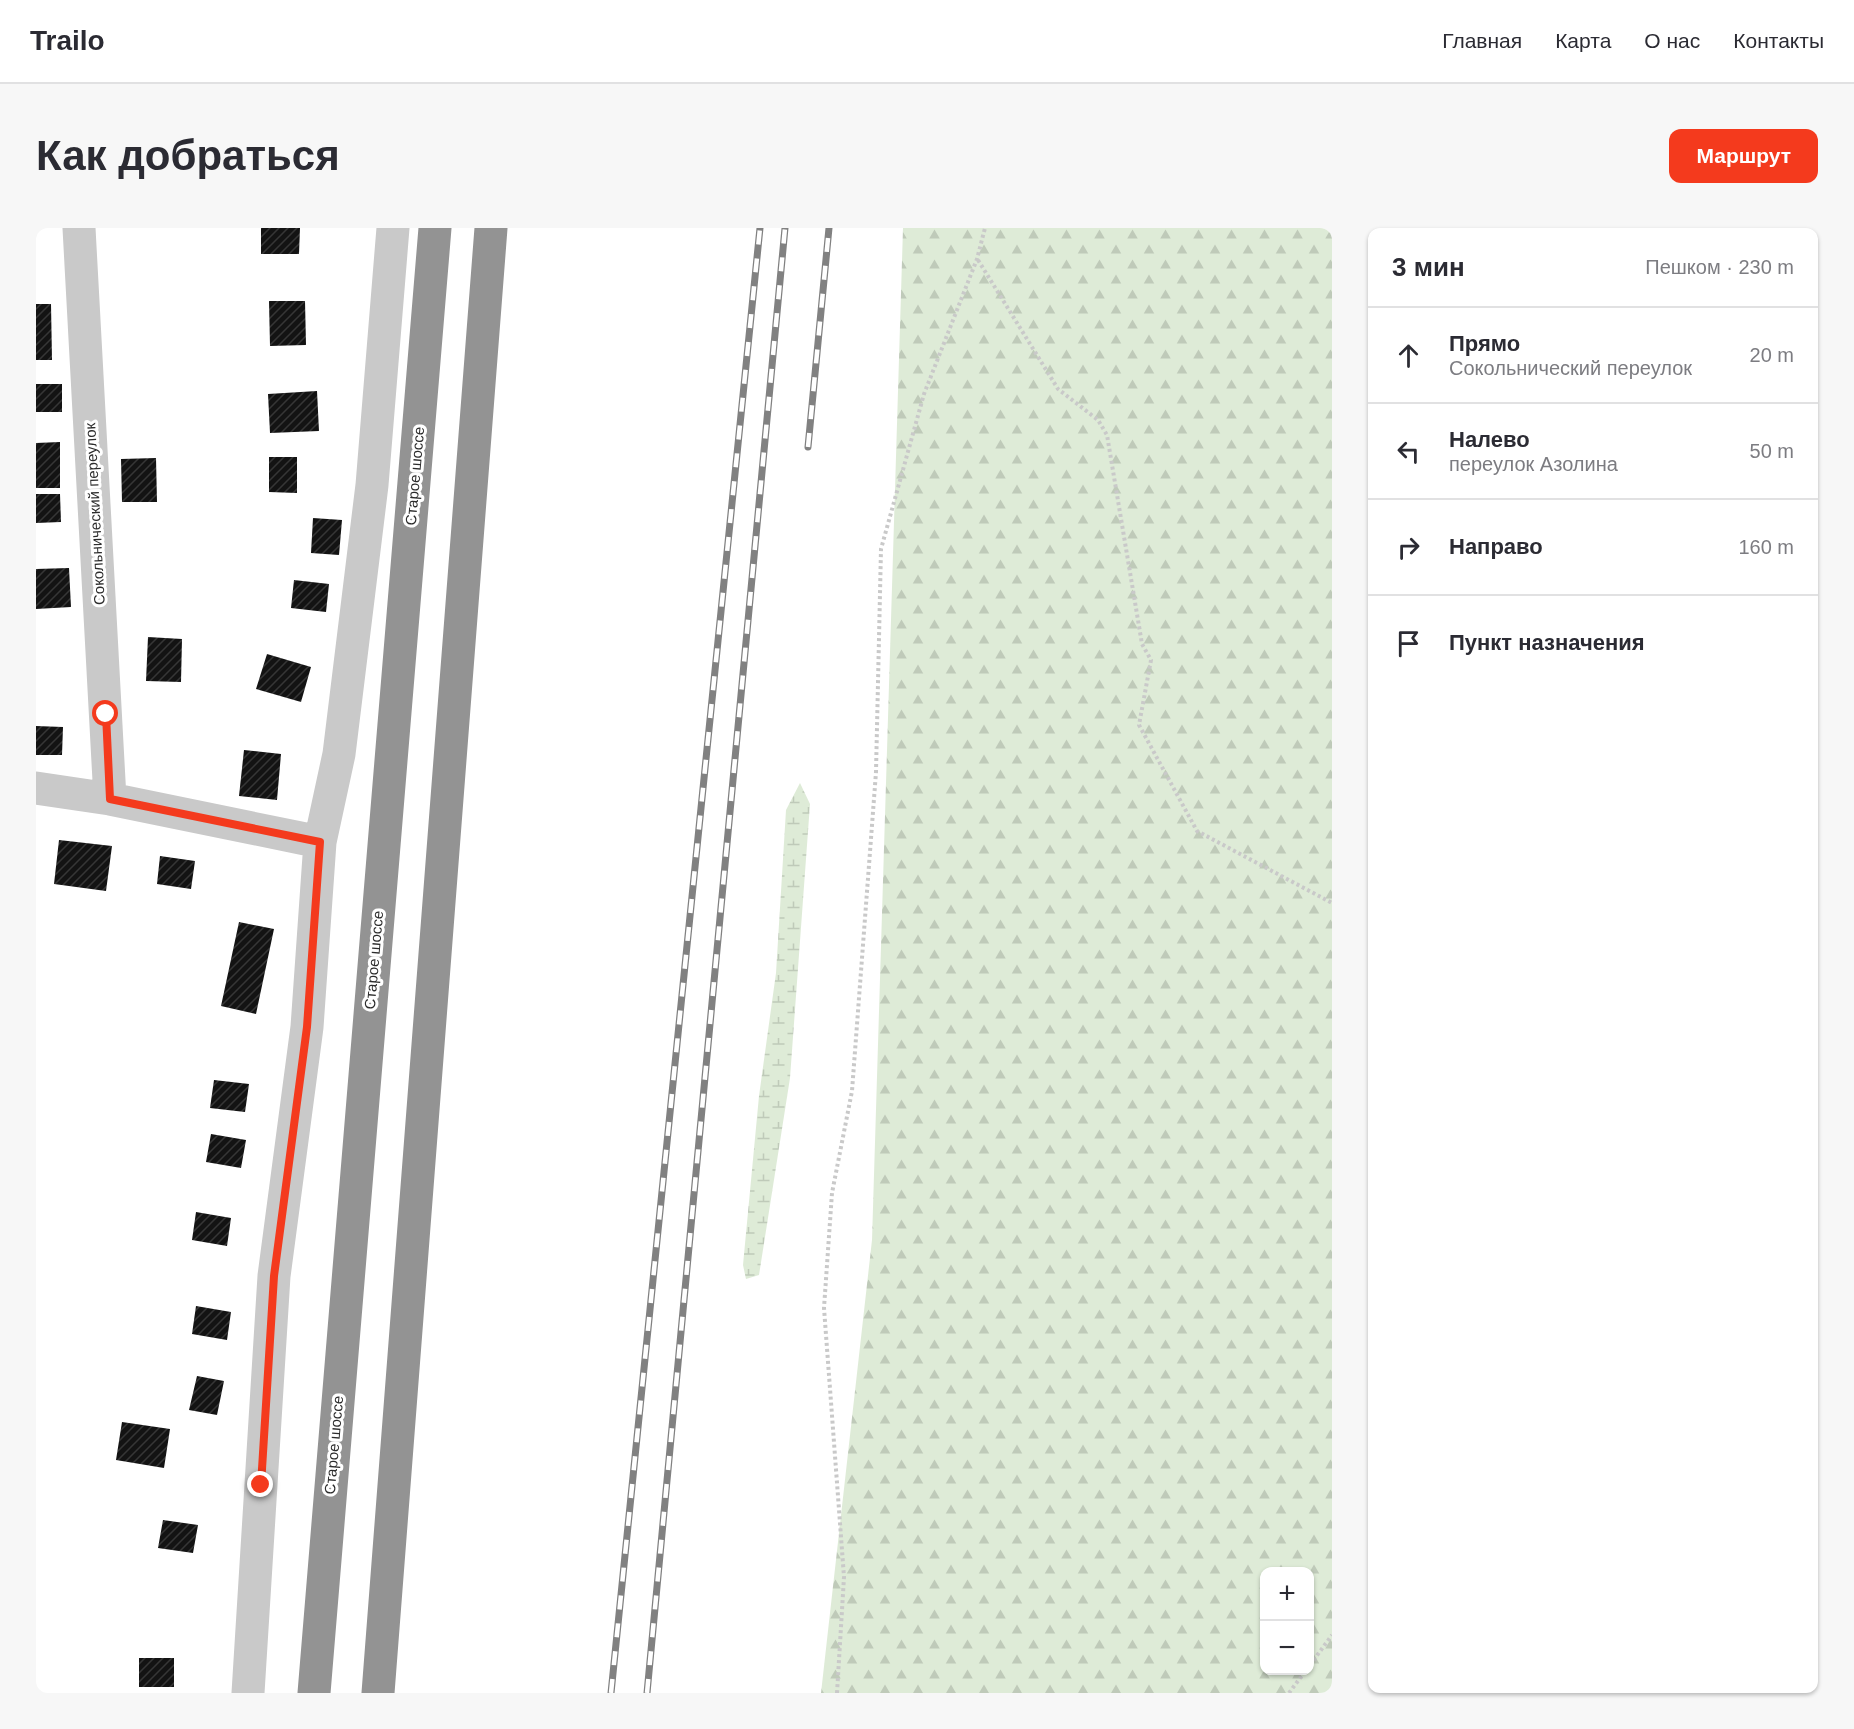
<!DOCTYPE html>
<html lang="ru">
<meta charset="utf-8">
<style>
:root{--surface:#fff;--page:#f7f7f7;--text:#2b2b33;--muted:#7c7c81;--line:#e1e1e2;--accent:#f43a1d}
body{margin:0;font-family:Arial,sans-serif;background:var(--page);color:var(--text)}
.controls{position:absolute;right:18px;bottom:18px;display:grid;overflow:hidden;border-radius:12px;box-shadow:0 2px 4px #0004}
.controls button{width:54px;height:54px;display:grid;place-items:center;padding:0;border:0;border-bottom:2px solid var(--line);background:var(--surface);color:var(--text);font:30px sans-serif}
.stop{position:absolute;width:18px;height:18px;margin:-14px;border:4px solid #f43a1d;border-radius:50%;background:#fff}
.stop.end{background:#f43a1d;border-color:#fff;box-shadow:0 2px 6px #0008}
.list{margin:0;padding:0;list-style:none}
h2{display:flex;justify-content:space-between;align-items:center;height:78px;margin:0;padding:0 24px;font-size:26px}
h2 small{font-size:20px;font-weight:400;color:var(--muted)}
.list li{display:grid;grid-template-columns:39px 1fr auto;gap:18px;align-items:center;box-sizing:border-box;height:96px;padding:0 24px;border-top:2px solid var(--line)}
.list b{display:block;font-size:22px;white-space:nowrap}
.list p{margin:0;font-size:20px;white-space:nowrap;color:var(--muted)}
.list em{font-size:20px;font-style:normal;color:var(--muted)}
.icon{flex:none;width:33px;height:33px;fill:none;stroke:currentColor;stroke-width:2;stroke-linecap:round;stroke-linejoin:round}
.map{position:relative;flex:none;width:1296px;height:1465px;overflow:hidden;border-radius:12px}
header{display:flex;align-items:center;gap:36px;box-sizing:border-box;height:84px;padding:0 30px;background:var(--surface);border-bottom:2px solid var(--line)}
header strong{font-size:28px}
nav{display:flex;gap:33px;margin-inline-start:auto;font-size:21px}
.intro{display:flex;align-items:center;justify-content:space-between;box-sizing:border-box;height:144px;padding:0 36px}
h1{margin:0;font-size:42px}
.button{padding:15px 27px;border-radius:12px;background:var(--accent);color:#fff;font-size:21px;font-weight:700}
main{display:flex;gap:36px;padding:0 36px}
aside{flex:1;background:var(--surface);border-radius:12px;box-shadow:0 2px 4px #0004}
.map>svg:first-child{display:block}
</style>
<header>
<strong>Trailo</strong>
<nav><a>Главная</a><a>Карта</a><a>О нас</a><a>Контакты</a></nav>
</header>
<div class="intro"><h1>Как добраться</h1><a class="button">Маршрут</a></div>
<main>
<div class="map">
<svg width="1296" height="1465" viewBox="0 0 1296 1465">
<defs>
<pattern id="forest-firs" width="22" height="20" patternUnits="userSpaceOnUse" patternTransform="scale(1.5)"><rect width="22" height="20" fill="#deebd7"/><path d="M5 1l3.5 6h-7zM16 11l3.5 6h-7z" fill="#bfcab9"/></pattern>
<pattern id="wetland-marsh" width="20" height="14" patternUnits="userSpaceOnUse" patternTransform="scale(1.5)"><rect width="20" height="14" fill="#deebd7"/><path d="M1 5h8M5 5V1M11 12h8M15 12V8" fill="none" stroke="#bfcab9"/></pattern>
<pattern id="building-hatch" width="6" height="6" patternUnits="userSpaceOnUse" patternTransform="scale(1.5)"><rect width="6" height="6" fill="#131313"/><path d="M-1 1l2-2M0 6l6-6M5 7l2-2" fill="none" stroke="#363636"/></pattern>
</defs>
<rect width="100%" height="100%" fill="#fff"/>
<path fill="url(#forest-firs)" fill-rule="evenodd" d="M867,0H1296V1465H785L836,1012ZM1228,1344H1274V1442H1228Z"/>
<path fill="url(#wetland-marsh)" d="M764,555L774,576L754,850L723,1047L710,1051L707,1037L723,868L740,745L750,582Z"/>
<path fill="url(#building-hatch)" d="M225,0H264L263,26H225Z
M233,73H269L270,117L234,118Z
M0,76H15L16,132H0Z
M0,156H26V184H0Z
M281,163L283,203L234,205L232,166Z
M24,214V260H0V215Z
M233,229H261V265L233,264Z
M120,230L121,274H86L85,231Z
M0,266H24L25,294L0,295Z
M277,290L306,292L303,327L275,325Z
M33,340L35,379L0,381V341Z
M258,352L293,356L290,384L255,380Z
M112,409L146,411L145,454L110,453Z
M231,426L275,439L265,474L220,461Z
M0,498L27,499L26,527H0Z
M208,522L245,526L241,572L203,568Z
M23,612L76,618L70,663L18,656Z
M124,628L159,633L155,661L121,656Z
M203,694L238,701L220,786L185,778Z
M178,852L213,856L209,884L174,880Z
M175,906L210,912L205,940L170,934Z
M160,984L195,990L191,1018L156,1012Z
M160,1078L195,1084L191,1112L156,1106Z
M161,1148L188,1153L181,1187L153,1182Z
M86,1194L134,1201L128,1240L80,1232Z
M127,1292L162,1297L157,1325L122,1320Z
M103,1430H138V1459H103Z"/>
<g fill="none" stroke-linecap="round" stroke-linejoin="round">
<path stroke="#c9c9c9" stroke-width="4" stroke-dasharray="3 3" stroke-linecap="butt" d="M942,32L1022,161L1062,192L1071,207L1106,416L1115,432L1103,497L1161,603L1296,675
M1274,1437L1296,1407
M801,1465L808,1349L788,1080L796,965L816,863L840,544L845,321L888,166L941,31L949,0
M1253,1465L1270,1442"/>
<path stroke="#c9c9c9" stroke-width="33" d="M43,0L74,571
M0,560L74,571L284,614
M212,1465L238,1048L271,799L284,614L303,526L336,257L357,0"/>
<path stroke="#939393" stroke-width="33" d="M278,1465L399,0
M342,1465L455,0"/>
<defs>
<path id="rail" d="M772,219L793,0
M575,1465L724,0
M611,1465L749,0"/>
</defs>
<use href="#rail" stroke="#818181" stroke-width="7"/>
<use href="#rail" stroke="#fff" stroke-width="4.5" stroke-dasharray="14" stroke-linecap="butt"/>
</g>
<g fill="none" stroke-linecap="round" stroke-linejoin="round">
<path stroke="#f43a1d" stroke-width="8" d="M70,486L74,571L284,614L271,799L238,1048L225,1257"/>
</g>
<g text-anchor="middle" stroke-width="6" stroke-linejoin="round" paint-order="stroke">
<g font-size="15" fill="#2c2c2c" stroke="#fff">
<text transform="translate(379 248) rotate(-85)" y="5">Старое шоссе</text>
<text transform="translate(59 286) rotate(-93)" y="5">Сокольнический переулок</text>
<text transform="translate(338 732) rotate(-85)" y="5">Старое шоссе</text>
<text transform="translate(298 1217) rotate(-85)" y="5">Старое шоссе</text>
</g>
</g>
</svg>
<div class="controls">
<button>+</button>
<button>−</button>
</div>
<div class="stop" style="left:70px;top:486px"></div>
<div class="stop end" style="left:225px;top:1257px"></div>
</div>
<aside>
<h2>3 мин<small>Пешком · 230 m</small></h2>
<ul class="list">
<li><svg class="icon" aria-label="ahead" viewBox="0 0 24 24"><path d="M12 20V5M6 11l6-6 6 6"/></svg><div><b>Прямо</b><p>Сокольнический переулок</p></div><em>20 m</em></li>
<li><svg class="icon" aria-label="left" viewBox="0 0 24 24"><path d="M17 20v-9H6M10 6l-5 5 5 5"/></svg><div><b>Налево</b><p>переулок Азолина</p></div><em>50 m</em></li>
<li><svg class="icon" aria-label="right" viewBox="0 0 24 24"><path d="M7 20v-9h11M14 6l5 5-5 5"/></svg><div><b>Направо</b></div><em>160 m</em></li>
<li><svg class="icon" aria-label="arrive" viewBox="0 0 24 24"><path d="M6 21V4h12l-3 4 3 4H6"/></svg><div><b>Пункт назначения</b></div></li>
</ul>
</aside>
</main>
